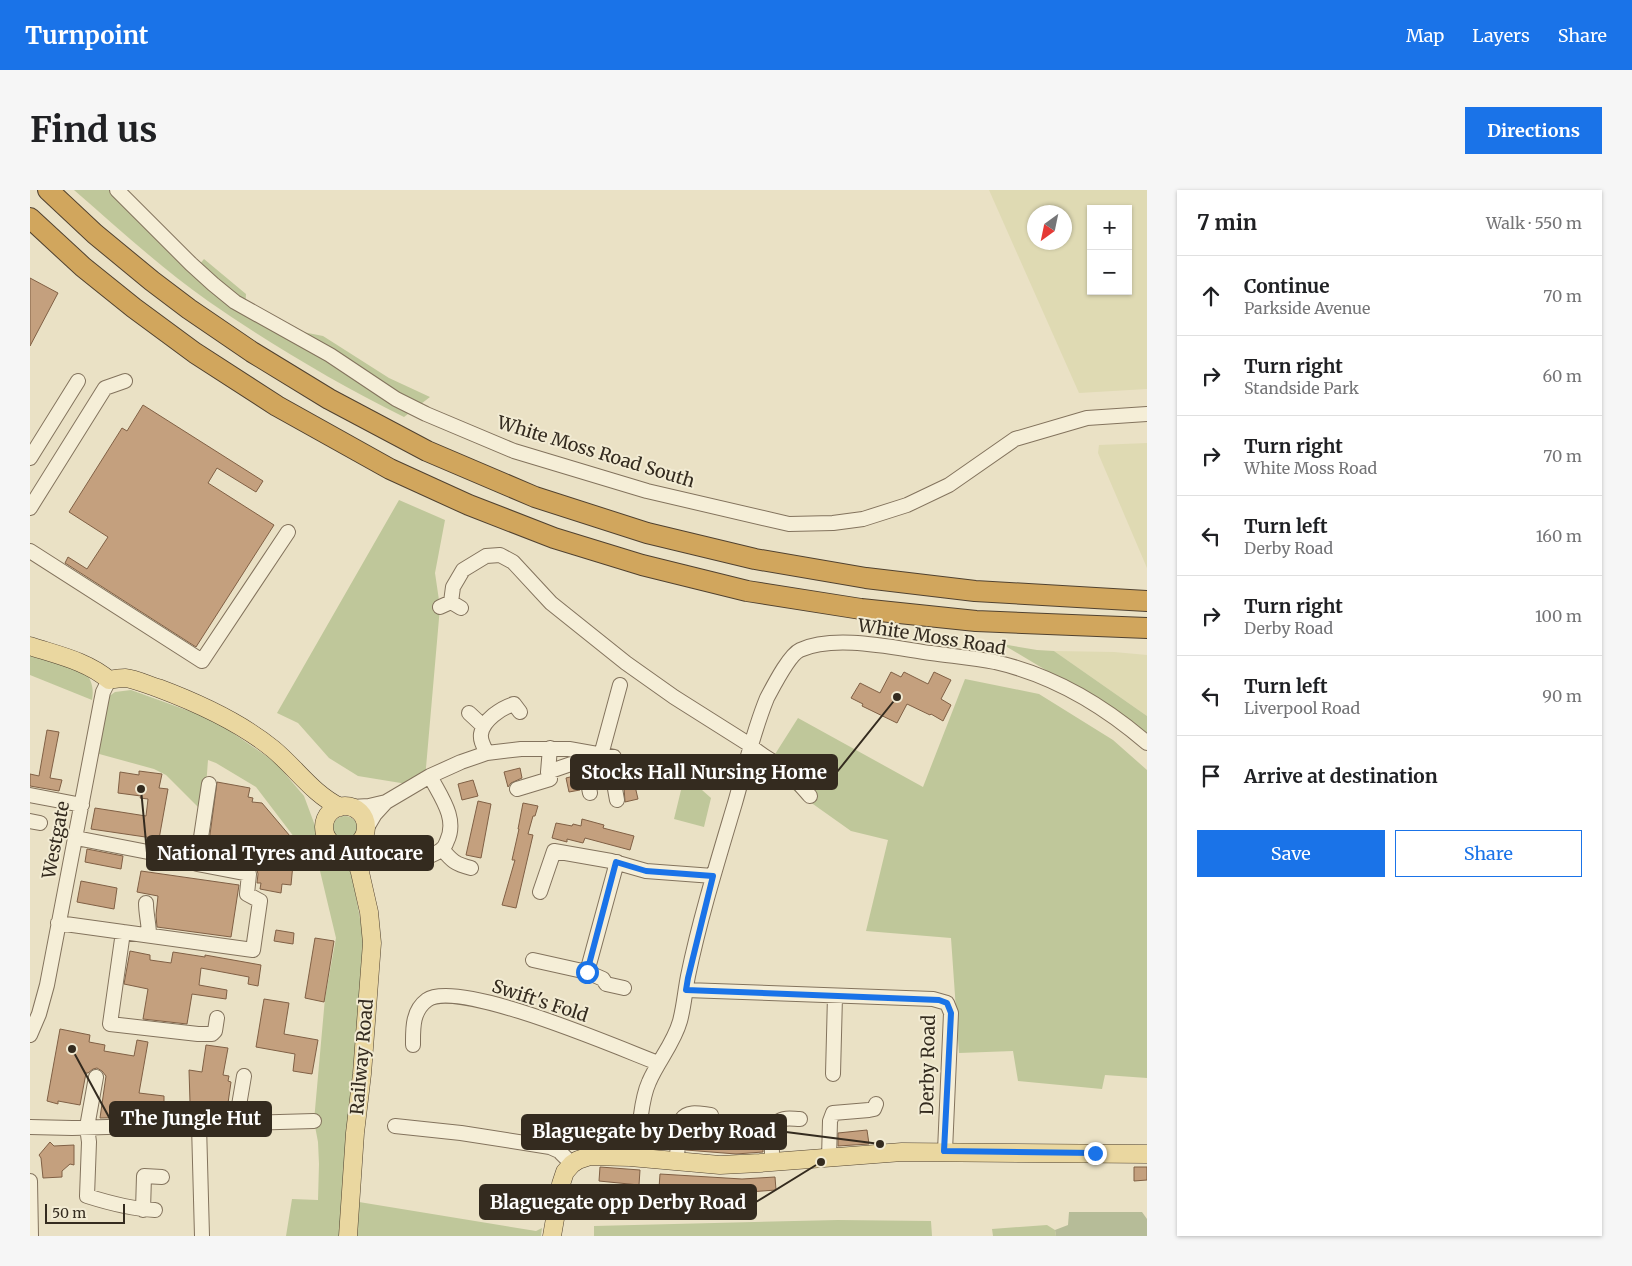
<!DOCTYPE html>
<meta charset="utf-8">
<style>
:root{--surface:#fff;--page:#f6f6f6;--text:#202124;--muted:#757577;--line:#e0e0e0;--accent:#1a73e8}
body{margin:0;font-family:Merriweather,serif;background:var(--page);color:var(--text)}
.controls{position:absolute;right:15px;top:15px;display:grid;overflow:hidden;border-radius:0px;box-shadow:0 1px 4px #0004}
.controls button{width:45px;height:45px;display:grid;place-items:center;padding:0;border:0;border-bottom:1px solid var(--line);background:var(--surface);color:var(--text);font:25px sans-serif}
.compass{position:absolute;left:997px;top:15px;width:45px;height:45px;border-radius:50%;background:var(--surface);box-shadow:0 1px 4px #0004;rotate:213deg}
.scale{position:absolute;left:15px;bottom:12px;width:80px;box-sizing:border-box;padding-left:5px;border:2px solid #342b1f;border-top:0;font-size:14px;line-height:18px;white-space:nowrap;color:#342b1f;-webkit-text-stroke:4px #f2ebd3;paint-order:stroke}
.stop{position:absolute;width:15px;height:15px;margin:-11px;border:4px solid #1a73e8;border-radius:50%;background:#fff}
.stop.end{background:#1a73e8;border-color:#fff;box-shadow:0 1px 5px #0008}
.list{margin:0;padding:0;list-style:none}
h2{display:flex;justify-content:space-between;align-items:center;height:65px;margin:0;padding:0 20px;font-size:21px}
h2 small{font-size:16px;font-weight:400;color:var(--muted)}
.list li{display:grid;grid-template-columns:32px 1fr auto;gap:15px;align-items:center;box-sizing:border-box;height:80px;padding:0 20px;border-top:1px solid var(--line)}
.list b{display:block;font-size:19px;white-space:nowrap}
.list p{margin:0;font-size:16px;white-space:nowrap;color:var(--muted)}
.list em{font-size:16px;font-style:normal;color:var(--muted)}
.actions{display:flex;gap:10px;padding:15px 20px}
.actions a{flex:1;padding:11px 0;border:1px solid var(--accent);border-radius:0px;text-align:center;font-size:18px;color:var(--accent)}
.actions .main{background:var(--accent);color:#fff}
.icon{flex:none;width:28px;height:28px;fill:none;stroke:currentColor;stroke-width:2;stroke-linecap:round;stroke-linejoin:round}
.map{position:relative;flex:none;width:1117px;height:1046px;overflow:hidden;border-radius:0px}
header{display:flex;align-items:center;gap:30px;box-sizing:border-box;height:70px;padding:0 25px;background:var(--accent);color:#fff}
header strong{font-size:24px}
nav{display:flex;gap:28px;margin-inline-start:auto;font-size:18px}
.intro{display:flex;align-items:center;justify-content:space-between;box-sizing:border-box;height:120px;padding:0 30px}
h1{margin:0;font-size:35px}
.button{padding:12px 22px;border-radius:0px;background:var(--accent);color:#fff;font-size:18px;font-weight:700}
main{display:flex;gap:30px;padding:0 30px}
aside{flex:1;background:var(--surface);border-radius:0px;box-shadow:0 1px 4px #0004}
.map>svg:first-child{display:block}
</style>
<header>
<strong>Turnpoint</strong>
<nav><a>Map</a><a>Layers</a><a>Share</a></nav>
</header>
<div class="intro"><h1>Find us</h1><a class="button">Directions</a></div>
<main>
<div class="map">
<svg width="1117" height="1046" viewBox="0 0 1117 1046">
<rect width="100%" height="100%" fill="#eae1c5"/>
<path fill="#dfdab3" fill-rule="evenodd" d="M959,0H1117V199L1049,203ZM1061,19H1098V101H1061ZM1004,22H1034V52H1004Z
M1117,253V378L1068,263L1069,255Z
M1024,461L1084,462L1117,465V526Z"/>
<path fill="#bfc79a" d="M44,0H86L169,75L174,69L216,104L215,120L273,142L293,146L359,188L400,207L374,227C306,193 240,154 178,111C131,78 88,38 44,0Z
M369,310L415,330L405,383L410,417L395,589L383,595L328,586L299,568L268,533L247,523Z
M972,454L1007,460L1024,461L1117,526V543L1077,514L1050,497L1024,485Z
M0,464C10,467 47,476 53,481C62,488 64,499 62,510L0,485Z
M935,489L1009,504L1083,550L1117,580V888L1075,885L1072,899L988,891L983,861L929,863L921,748L836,741L858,650L821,641L735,580L768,528L893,597Z
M101,500L184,530L245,572L274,606L287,641L297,660L311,667L322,685L337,767L310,1046H256L262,1009L288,1010L289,974L288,952L284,931L295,808L306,748L290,681L226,597L186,573L178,570L174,623L136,585L124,579L62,562L71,512L85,502Z
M652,596L672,600L681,608L674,637L644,629Z
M303 638a12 12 0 1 1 24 0a12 12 0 1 1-24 0Z
M329,1012L506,1041L512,1038L511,1046H327Z
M808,1030L901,1031L902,1046H564V1036Z
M1017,1035L1025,1040L1026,1046H963L962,1039Z"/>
<path fill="#b6bc98" d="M1039,1022H1112L1117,1029V1046H1026L1025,1040L1038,1035Z"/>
<path fill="#c4a07e" stroke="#806045" d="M0,88L28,103L0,156Z
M113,215L233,291L226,302L187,278L178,293L244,335L166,457L35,373L38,367L57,379L78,347L39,322L92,238L97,241Z
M861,482L871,487L874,482L898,494L904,482L921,490L911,509L921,515L913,531L901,524L900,525L877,514L867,533L832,516L833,514L821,508L830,493L850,503Z
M17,540L29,542L20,588L32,590L29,601L0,596V584L9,586Z
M490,578L492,588L481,593L478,597L474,582Z
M109,581L132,584L129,598L138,599L129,649L61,639L65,618L116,626L118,609L110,608L111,606L88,603L90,582L109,585Z
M548,585L550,600L539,602L536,588Z
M443,590L448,606L432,610L428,594Z
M187,592L220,598L218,607L223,608L222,612L232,613L260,646L259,657L266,659L264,675L263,674L261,695L252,694L251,703L230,699L231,693H227L228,684L226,676L177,667Z
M601,595L605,596L608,609L595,612L594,597Z
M448,611L461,614L451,668L436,665Z
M493,613L508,616L505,626H503L498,644L503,645L486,718L472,715L485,670H482L489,639H488Z
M552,629L574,635L573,638L604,646L600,660L555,648L553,653L537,649V652L522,648L526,633L542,636L543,634L551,636Z
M57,659L93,666L91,679L55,672Z
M111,681L209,695L201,747L127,737L126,725L128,706L107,702Z
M51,691L87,698L84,719L47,712Z
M246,740L264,743L263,754L244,751Z
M285,748L304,751L294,812L275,808Z
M100,761L120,765V770L141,773L143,762L175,767V765L231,775L228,796L218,794L219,787L171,778L169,795L197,800L196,809L162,804L157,834L113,829L118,799L94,794Z
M234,809L259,813L254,844L288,850L282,884L263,881L265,864L226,857Z
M30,839L60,845L59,852L75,855L74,861L104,866L107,850L118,852L109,903L134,906V913L160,912L159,880L172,882L176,855L198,858L193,885L199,886L198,891L201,892L197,920H165V926L70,928L76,886L72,881L67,878L63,879L58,883H56L50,915L28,911V914L17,911Z
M837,940L839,954L808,956V943Z
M659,945L733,949V962L706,964L656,960Z
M20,952L24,956L44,955V975L40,974L32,981V987L13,988L11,968L9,965Z
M570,977L610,980L609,995L569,991Z
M1104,977H1117V990L1104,991Z
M630,984L712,989L745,987L746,1000L705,1003L629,998Z"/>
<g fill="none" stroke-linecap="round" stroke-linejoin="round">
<defs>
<path id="minor" d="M87,0L161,74L183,94L205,112L300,165L366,209L396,224L484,261L617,301L759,334L803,333L833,329L877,315L919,295L985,249L1057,228L1117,224
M0,268L48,191
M0,318L75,198L95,191
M0,361L172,471L258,342
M421,412L423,397L433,380L456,366L470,365L483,372L521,413L596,473L644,507L720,555C731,566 744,571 755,580C765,588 772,597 780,606
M410,417L421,412L431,418
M439,523L453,536
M457,563C454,557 450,551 451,544C453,530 471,518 484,514L490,522
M571,565L590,495
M555,577L560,603
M518,582L541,574L611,588
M582,582L587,610
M487,599L520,589L518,582L520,558
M0,605L52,615
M321,617L339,616L356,612L400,586L431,572L457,563L491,559H539L584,567
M0,631L10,633
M335,641L345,624L356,612
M46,648L118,662
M412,659C422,671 425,674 441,678
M386,672C394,668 404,665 411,660C414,658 416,654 417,651C428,628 410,606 400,586
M510,702L524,661L581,671L616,681L683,686
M116,713C116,724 119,734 119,745
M28,733L223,760L230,711L217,704L219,684L167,674L179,594
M93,742L80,834L168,844H182L185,841L187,828
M503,770L557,782L587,672
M557,782L573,789L576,794L594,798
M656,800L903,809L917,813L921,823L915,961
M0,845L9,824L17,795L71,512L73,502L79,490
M383,855C383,839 382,821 397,810C428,788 591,859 628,873
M803,884L805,806
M66,887L57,937L59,952L57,1006C79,1013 102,1019 125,1020
M206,933L214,886
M169,935L172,1046
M365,936L431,943L520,957L529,961L542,974
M0,937L42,938L284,931
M600,967C604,955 609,944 610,932C612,918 613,905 619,892C628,871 644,853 650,831C654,816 655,801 658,786C670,728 688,670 705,613C715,578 723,542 737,508C743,497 759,465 770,460C805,444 864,458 901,463C922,466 944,468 965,472C1022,485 1073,515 1117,553
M799,968L800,931L803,923L839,920L844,919L846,914
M646,971L652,929C658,920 671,924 681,925
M742,972C743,959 737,933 754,929C759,928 765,929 770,929
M0,991L1,1046
M113,1020L114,986L132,987"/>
<path id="major" d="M0,456C27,465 57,471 79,490C84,489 90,488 95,488C105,489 118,495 128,498C168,513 210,532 243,559C266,578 283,604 310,617
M294 637a21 21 0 1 1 42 0a21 21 0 1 1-42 0Z
M307,656L319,665L329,678L339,722L342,753L332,884L325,943L318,1046
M522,1046L531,994L535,982L542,974L548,970L560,966L600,967L690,975L730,973L872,962L1117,964"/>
<path id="highway" d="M18,0L65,44L122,91L159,119L222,162L299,209L397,261L505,307L617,343L725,369L836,388L945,401L1117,411
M0,28L53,77L104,118L165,163L247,216L360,279L406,300L439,315L524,348L612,375L717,401L831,419L946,431L1117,438"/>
</defs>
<use href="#minor" stroke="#83735d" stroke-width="16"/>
<use href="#major" stroke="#514230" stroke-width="19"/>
<use href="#highway" stroke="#514230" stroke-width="22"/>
<use href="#minor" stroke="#f5eed7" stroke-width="14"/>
<use href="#major" stroke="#ead7a0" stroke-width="18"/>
<use href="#highway" stroke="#d1a65d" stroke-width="20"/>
</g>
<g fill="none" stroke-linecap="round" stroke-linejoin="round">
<path stroke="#1a73e8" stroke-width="6" d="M557,782L586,672L616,681L683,686L658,788L656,800L909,810L917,813L921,823L914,961L1065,963"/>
</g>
<g text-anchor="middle" stroke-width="4" stroke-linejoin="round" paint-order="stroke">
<g font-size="18" fill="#342b1f" stroke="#f2ebd3">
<text transform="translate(566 262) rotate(17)" y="6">White Moss Road South</text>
<text transform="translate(902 447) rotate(9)" y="6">White Moss Road</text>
<text transform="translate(26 650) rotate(-79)" y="6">Westgate</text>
<text transform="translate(510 811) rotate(18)" y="6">Swift's Fold</text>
<text transform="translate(332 867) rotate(-85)" y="6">Railway Road</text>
<text transform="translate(898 875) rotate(-89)" y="6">Derby Road</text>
</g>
</g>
<path fill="none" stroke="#342b1f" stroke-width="2" d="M867 507L807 582M111 599L117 663M42 859L80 929M850 954L756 942M791 972L726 1012"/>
<g fill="#342b1f" stroke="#f2ebd3" stroke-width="2">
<circle cx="867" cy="507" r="5"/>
<circle cx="111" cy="599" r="5"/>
<circle cx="42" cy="859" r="5"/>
<circle cx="850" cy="954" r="5"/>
<circle cx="791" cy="972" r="5"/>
</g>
<g fill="#342b1f" stroke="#342b1f" stroke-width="2">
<rect x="541" y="565" width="266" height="34" rx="5"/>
<rect x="117" y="646" width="286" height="34" rx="5"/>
<rect x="80" y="912" width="161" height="34" rx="5"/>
<rect x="492" y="925" width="264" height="34" rx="5"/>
<rect x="450" y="995" width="276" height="34" rx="5"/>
</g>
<g font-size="19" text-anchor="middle" font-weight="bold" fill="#fff">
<text x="674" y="589">Stocks Hall Nursing Home</text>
<text x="260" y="670">National Tyres and Autocare</text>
<text x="161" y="935">The Jungle Hut</text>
<text x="624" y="948">Blaguegate by Derby Road</text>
<text x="588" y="1019">Blaguegate opp Derby Road</text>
</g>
</svg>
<div class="controls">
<button>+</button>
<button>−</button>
</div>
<svg class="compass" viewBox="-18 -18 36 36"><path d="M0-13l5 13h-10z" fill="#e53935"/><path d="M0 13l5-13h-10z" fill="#757577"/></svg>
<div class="scale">50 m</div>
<div class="stop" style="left:557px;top:782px"></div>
<div class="stop end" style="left:1065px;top:963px"></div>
</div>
<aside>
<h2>7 min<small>Walk · 550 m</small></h2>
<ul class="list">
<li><svg class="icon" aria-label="ahead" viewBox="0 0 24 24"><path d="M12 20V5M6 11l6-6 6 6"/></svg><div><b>Continue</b><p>Parkside Avenue</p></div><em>70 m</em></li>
<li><svg class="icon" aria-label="right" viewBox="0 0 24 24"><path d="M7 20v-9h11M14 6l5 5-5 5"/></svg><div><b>Turn right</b><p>Standside Park</p></div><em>60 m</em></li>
<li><svg class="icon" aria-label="right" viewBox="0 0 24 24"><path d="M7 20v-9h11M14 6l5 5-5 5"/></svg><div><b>Turn right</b><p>White Moss Road</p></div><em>70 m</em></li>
<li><svg class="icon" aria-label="left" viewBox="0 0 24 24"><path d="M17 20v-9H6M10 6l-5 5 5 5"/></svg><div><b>Turn left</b><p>Derby Road</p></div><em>160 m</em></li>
<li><svg class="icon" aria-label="right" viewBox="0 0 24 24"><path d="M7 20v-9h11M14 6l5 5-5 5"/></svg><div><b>Turn right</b><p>Derby Road</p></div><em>100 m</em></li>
<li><svg class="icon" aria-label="left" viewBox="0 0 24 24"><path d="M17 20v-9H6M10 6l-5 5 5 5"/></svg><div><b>Turn left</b><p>Liverpool Road</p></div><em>90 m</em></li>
<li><svg class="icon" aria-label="arrive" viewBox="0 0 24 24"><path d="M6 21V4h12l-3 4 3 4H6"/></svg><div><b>Arrive at destination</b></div></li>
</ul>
<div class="actions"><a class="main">Save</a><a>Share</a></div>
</aside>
</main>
